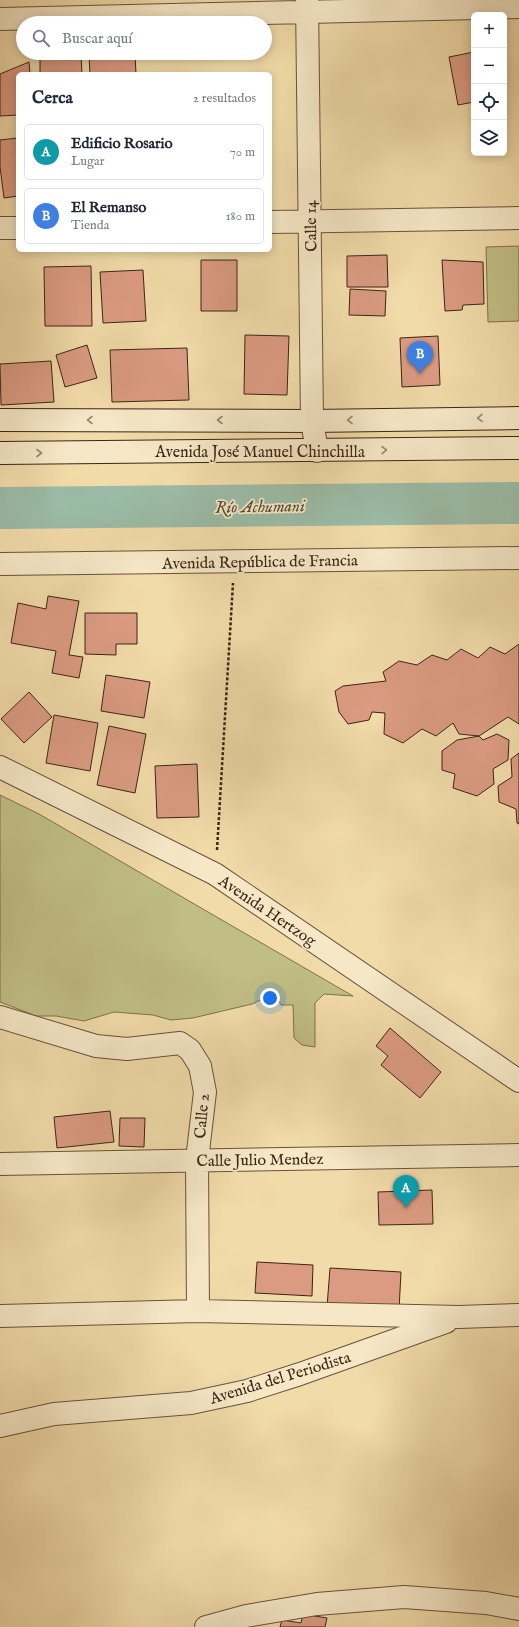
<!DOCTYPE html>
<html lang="es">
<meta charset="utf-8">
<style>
:root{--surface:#fff;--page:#f6f6f7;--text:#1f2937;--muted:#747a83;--line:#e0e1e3;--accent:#db2777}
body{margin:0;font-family:"IM FELL English",serif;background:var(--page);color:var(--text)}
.controls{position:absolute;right:12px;top:12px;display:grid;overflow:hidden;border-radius:6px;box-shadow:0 2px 10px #0003}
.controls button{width:36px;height:36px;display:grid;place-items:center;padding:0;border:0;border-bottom:1px solid var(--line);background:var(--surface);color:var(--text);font:20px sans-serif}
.you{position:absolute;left:270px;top:998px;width:14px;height:14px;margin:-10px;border:3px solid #fff;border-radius:50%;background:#1a73e8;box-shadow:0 0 0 6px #1a73e833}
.badge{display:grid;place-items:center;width:26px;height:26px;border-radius:50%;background:var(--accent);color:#fff;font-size:13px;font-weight:700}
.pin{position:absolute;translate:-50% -33px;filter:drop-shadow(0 1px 2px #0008)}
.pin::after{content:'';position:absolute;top:21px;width:14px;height:12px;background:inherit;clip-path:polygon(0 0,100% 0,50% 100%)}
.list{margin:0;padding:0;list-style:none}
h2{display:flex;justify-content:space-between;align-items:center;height:52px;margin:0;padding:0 16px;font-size:17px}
h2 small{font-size:13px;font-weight:400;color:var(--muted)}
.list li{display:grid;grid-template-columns:26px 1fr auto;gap:12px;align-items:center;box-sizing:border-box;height:56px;margin:0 8px 8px;padding:0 8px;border:1px solid var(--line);border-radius:6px}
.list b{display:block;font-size:15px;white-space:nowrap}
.list p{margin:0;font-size:13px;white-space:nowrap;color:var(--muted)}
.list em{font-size:13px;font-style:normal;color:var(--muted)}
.icon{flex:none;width:22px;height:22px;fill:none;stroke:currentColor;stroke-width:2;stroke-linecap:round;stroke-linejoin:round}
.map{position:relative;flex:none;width:519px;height:1627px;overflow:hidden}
.search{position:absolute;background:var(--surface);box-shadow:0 2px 10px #0003;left:16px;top:16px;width:256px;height:44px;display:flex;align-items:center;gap:10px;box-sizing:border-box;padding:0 14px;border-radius:22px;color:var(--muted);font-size:15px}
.panel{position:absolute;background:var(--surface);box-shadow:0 2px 10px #0003;left:16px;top:72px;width:256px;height:180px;border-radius:6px}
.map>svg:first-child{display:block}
</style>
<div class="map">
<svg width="519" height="1627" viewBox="0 0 519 1627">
<rect width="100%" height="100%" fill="#f1dba9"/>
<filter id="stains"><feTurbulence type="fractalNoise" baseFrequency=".005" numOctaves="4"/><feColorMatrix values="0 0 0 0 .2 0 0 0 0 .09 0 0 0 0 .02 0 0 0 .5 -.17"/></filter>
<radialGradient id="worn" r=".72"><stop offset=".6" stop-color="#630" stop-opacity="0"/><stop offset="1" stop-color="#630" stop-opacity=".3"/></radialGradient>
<path fill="#c0be84" stroke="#7e724d" d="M519,246V321L488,322L486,247Z
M0,795L39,814L353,996L324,994L315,1003V1047L302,1045L294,1038L293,1005H281L275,993L252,1004L193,1018L171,1020L153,1015L114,1012L84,1021L56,1016H36L0,1002Z"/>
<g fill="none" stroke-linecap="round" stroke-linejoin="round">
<path stroke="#9bbba6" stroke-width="42" d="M0,508L519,503"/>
</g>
<path fill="#db9b82" stroke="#3b2516" d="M474,52V102L458,105L449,57Z
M135,54L136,74H90L89,56Z
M40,56H81L82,74H40Z
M29,62L30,74H18V115L0,116V74Z
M18,138V196L4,198L0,167V140Z
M387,255L388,287H347V256Z
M201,260H237V311H201Z
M442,260L483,262L484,304L463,305L462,310L445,311Z
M91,266L92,326H45L44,267Z
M143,270L146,321L103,323L100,272Z
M350,289L386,291L385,316L349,315Z
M245,335L289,336L287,395L244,394Z
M438,336L440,385L402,387L400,338Z
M87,345L97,378L65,387L56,355Z
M187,348L189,400L112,402L110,350Z
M51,361L54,402L1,405L0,364Z
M48,596L79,601L69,655L83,657L79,678L52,673L56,651L11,643L18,603L46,609Z
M85,613H137V644H116V655L85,654Z
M519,644V724L508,717L479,736L459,734L453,723L436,736L422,729L403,743L384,734L385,713L372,712L369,720L348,724L339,712L335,691L343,686L386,681L383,672L399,661L417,665L432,655L447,660L461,649L478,658L490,647L505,654Z
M106,675L150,682L144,718L101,711Z
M29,692L52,717L24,743L1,719Z
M54,715L98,723L90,771L46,763Z
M109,726L146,734L135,793L97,785Z
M497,734L509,740L508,760L493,769L494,784L477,796L453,788L455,774L442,770V751L457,740L479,736L483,740Z
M519,753V824L517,823L516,809L499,802L498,786L512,777L511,759Z
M197,764L199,817L157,818L155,766Z
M390,1028L441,1072L420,1098L381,1065L388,1056L376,1046Z
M110,1111L114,1142L57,1148L54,1117Z
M120,1118H145L144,1147L119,1146Z
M432,1190L433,1224L379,1225L378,1192Z
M257,1262L313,1265L312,1296L255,1293Z
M330,1268L401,1272L399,1310L327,1307Z
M303,1614L327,1618L325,1627H280L282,1620L301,1623Z"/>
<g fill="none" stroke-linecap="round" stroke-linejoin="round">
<defs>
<path id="street" d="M307,0L312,421L317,451
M0,19L519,7
M270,222L519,218
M0,228H18
M0,564L519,558
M0,767L215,874L519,1081
M0,1017L96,1046L127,1049L180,1043L190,1050L200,1066L205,1092L197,1160L198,1311
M0,1164L519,1155
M0,1316L198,1311L459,1317L519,1315
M0,1426L54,1414L191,1403L247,1391L300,1374L446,1322
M206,1627L246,1616L317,1604L404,1597L486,1603L519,1609"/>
<path id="secondary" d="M0,420L312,421L519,418
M0,453L519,448"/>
</defs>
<use href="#street" stroke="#68523b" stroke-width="24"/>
<use href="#secondary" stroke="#3b2516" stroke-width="24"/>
<path stroke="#3b2516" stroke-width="2.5" stroke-dasharray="3 2" stroke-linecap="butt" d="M217,850L233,583"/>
<use href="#street" stroke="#f6e8c7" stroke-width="22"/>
<use href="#secondary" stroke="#f6e8c7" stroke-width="22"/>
</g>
<defs><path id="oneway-chevron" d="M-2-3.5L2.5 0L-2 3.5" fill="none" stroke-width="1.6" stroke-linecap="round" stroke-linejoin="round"/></defs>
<g stroke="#98866e">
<use href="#oneway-chevron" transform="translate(480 418) rotate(179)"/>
<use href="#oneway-chevron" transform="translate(90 420) rotate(-180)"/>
<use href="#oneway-chevron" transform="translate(220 420) rotate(-180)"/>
<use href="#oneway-chevron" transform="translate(350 420) rotate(179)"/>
<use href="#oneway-chevron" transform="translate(384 450) rotate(-1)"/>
<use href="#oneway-chevron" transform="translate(39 453)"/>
</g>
<g text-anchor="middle" stroke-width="3.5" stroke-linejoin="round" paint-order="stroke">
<g font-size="16" fill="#3b2516" stroke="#f6e8c7">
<text transform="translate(310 226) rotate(-91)" y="6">Calle 14</text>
<text x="260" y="457">Avenida José Manuel Chinchilla</text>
<text transform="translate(260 561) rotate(-1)" y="6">Avenida República de Francia</text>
<text transform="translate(268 910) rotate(34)" y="6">Avenida Hertzog</text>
<text transform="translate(201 1116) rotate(-85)" y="6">Calle 2</text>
<text transform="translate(260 1159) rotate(-1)" y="6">Calle Julio Mendez</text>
<text transform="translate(280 1377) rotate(-17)" y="6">Avenida del Periodista</text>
</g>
<g font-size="17" font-style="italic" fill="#534a3a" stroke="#f6e8c7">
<text transform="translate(260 506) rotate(-1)" y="6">Río Achumani</text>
</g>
</g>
<rect width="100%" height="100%" filter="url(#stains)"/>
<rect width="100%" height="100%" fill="url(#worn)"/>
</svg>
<div class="controls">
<button>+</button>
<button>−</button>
<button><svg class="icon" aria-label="locate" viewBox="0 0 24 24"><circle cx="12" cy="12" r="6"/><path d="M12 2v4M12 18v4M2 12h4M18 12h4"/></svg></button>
<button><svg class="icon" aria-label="layers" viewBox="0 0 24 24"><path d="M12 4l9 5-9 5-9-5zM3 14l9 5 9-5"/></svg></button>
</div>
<div class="you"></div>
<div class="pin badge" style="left:406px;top:1208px;background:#0f9aa8">A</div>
<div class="pin badge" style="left:420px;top:374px;background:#3f7fe0">B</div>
<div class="search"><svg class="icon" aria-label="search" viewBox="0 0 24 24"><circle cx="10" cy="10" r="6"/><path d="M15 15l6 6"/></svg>Buscar aquí</div>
<section class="panel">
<h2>Cerca<small>2 resultados</small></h2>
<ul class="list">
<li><span class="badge" style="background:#0f9aa8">A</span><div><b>Edificio Rosario</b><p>Lugar</p></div><em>70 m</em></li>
<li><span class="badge" style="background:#3f7fe0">B</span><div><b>El Remanso</b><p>Tienda</p></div><em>180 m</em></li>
</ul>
</section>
</div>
